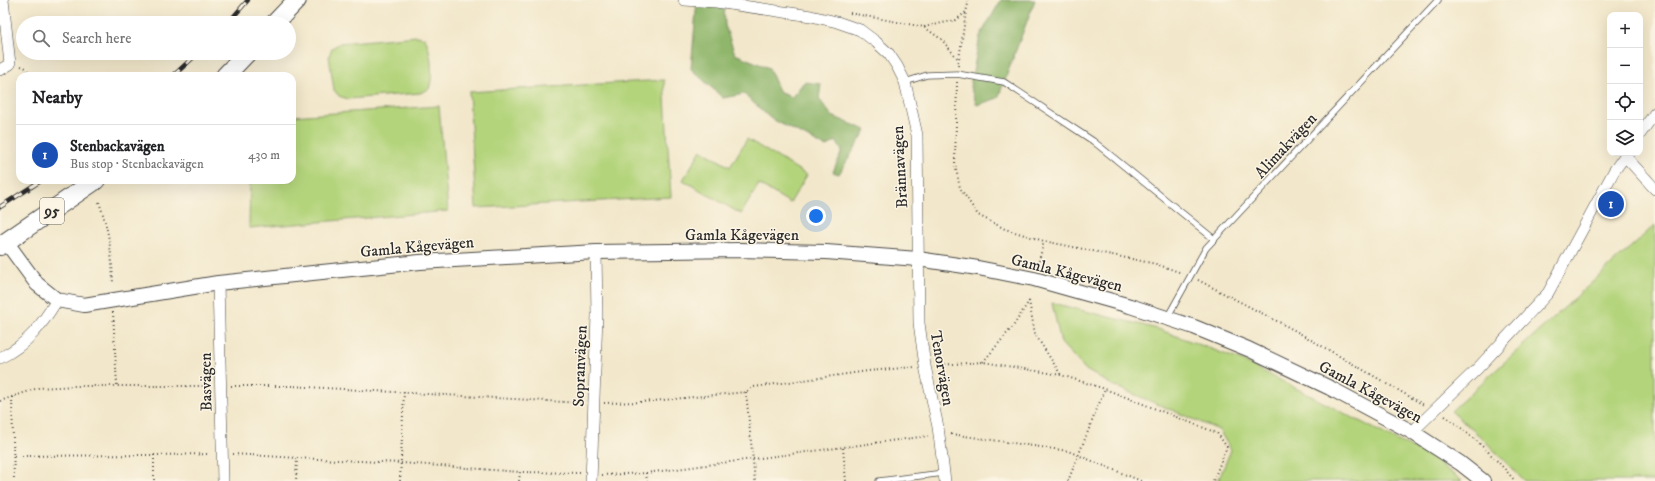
<!DOCTYPE html>
<meta charset="utf-8">
<style>
:root{--surface:#fff;--page:#f2f2f2;--text:#202124;--muted:#757577;--line:#e0e0e0;--accent:#d93025}
body{margin:0;font-family:"IM FELL DW Pica",serif;background:var(--page);color:var(--text)}
.controls{position:absolute;right:12px;top:12px;display:grid;overflow:hidden;border-radius:8px;box-shadow:0 4px 16px #0002}
.controls button{width:36px;height:36px;display:grid;place-items:center;padding:0;border:0;border-bottom:1px solid var(--line);background:var(--surface);color:var(--text);font:20px sans-serif}
.you{position:absolute;left:816px;top:216px;width:14px;height:14px;margin:-10px;border:3px solid #fff;border-radius:50%;background:#1a73e8;box-shadow:0 0 0 6px #1a73e833}
.badge{display:grid;place-items:center;width:26px;height:26px;border-radius:50%;background:var(--accent);color:#fff;font-size:13px;font-weight:700}
.pin{position:absolute;translate:-50% -50%;border:2px solid #fff;box-shadow:0 1px 4px #0006}
.list{margin:0;padding:0;list-style:none}
h2{display:flex;justify-content:space-between;align-items:center;height:52px;margin:0;padding:0 16px;font-size:17px}
h2 small{font-size:13px;font-weight:400;color:var(--muted)}
.list li{display:grid;grid-template-columns:26px 1fr auto;gap:12px;align-items:center;box-sizing:border-box;height:60px;padding:0 16px;border-top:1px solid var(--line)}
.list b{display:block;font-size:15px;white-space:nowrap}
.list p{margin:0;font-size:13px;white-space:nowrap;color:var(--muted)}
.list em{font-size:13px;font-style:normal;color:var(--muted)}
.icon{flex:none;width:22px;height:22px;fill:none;stroke:currentColor;stroke-width:2;stroke-linecap:round;stroke-linejoin:round}
.map{position:relative;flex:none;width:1655px;height:481px;overflow:hidden}
.search{position:absolute;background:var(--surface);box-shadow:0 4px 16px #0002;left:16px;top:16px;width:280px;height:44px;display:flex;align-items:center;gap:10px;box-sizing:border-box;padding:0 14px;border-radius:22px;color:var(--muted);font-size:15px}
.panel{position:absolute;background:var(--surface);box-shadow:0 4px 16px #0002;left:16px;top:72px;width:280px;height:112px;border-radius:12px}
.map>svg:first-child{display:block}
</style>
<div class="map">
<svg width="1655" height="481" viewBox="0 0 1655 481">
<rect width="100%" height="100%" fill="#fcf5e5"/>
<filter id="ink" filterUnits="userSpaceOnUse"><feTurbulence type="fractalNoise" baseFrequency=".025" numOctaves="2"/><feDisplacementMap in="SourceGraphic" scale="8" xChannelSelector="R" yChannelSelector="G"/><feConvolveMatrix kernelMatrix="1 2 1 2 8 2 1 2 1" color-interpolation-filters="sRGB"/></filter>
<filter id="wash" filterUnits="userSpaceOnUse"><feTurbulence type="fractalNoise" baseFrequency=".012" numOctaves="4" result="noise"/><feDisplacementMap in="SourceGraphic" scale="16" xChannelSelector="R" yChannelSelector="G"/><feGaussianBlur stdDeviation="0.9" result="paint"/><feColorMatrix in="noise" values="0 0 0 0 0 0 0 0 0 0 0 0 0 0 0 0 0 1.4 0 .05"/><feComposite in="paint" operator="in"/></filter>
<g filter="url(#wash)">
<rect width="100%" height="100%" fill="#f2e7ca"/>
<path fill="#b4d47b" stroke="#708053" d="M417,36L425,38C431,51 434,75 429,89L420,93L348,99L339,96L334,90L329,56L332,48L340,43Z
M664,80L671,197L476,208L469,92Z
M439,106L448,211L249,228L250,180H292V116Z
M747,139L807,175L790,203L759,184L741,214L683,180L701,150L730,167Z
M1655,225V481H1524L1481,437L1451,411Z
M1052,303L1158,329L1243,361L1433,459L1462,481H1218L1231,450L1219,430L1112,385L1086,370L1061,343Z"/>
<path fill="#8fb66b" stroke="#5d704b" d="M697,0H724L725,26L735,54L769,68L780,93L792,97L804,82L821,84L819,99L832,116L866,130L839,174L833,172L842,151L836,141L826,147L770,118L744,94L723,98L691,69Z
M1001,0H1035L998,98L977,105L970,87L980,36Z"/>
</g>
<g filter="url(#ink)">
<g fill="none" stroke-linecap="round" stroke-linejoin="round">
<defs>
<path id="service" d="M905,82L927,75L957,74L1004,82L1093,141L1214,239
M1167,318L1206,248L1438,0
M879,481L944,473"/>
<path id="minor" d="M684,0L716,2L811,16L837,22L860,30L876,42L889,54L897,66L905,82L917,135L919,323L925,366L938,427L945,481
M0,70L10,64L3,0
M1640,134L1655,113
M1625,156L1655,189
M218,283L223,481
M0,358C28,344 41,326 57,300
M1412,432L1478,368L1548,293L1614,171L1627,153
M591,481L597,315L596,252"/>
<path id="tertiary" d="M7,243L37,284L57,300L84,305L218,283L322,272L420,262L596,252L740,250L826,252L918,259L978,268L1034,279L1130,306L1194,327L1248,349L1330,388L1412,432L1460,463L1483,481"/>
<path id="primary" d="M275,23L297,0
M225,76L247,53
M0,246L96,180"/>
</defs>
<use href="#service" stroke="#494743" stroke-width="7"/>
<use href="#minor" stroke="#494743" stroke-width="12"/>
<use href="#tertiary" stroke="#494743" stroke-width="16"/>
<use href="#primary" stroke="#494743" stroke-width="20"/>
<path stroke="#494743" stroke-width="2" stroke-dasharray="1 3" stroke-linecap="butt" d="M850,13L924,27L941,39L959,60
M924,27L956,20L966,12L969,0
M21,66L26,68L31,76
M958,66L966,12
M957,82L955,164L960,188L978,215L1005,229L1044,241L1156,264L1182,273
M99,202C109,231 112,253 113,284
M1039,261L1044,241
M1198,280L1294,330L1424,405
M1029,301L1035,334L1061,375
M113,312L117,386
M983,362L1014,325L1029,301
M937,365L983,362L1061,375L1105,389L1217,433L1227,447L1213,481
M231,386H291L582,403
M746,392L755,481
M12,397L14,481
M0,401L38,388L76,386H209
M604,403L642,402L746,392L754,387L868,371L915,367
M1445,416C1471,434 1495,457 1515,481
M951,434L1068,451L1141,481
M843,448L846,481
M233,454L297,458L296,481
M154,455L210,454
M14,456L154,455V481
M297,458L401,463L520,472
M646,473L928,436
M602,475L646,473L647,481
M400,481L404,392
M519,481L520,472L580,473
M1068,481L1105,389"/>
<use href="#service" stroke="#fff" stroke-width="5.5"/>
<use href="#minor" stroke="#fff" stroke-width="11"/>
<use href="#tertiary" stroke="#fff" stroke-width="14"/>
<use href="#primary" stroke="#fff" stroke-width="18"/>
<defs>
<path id="rail" d="M228,23L248,0
M173,76L198,53
M0,207L42,180"/>
</defs>
<use href="#rail" stroke="#2b2b2b" stroke-width="4.5"/>
<use href="#rail" stroke="#fcf5e5" stroke-width="3" stroke-dasharray="9" stroke-linecap="butt"/>
</g>
</g>
<g text-anchor="middle" stroke-width="3" stroke-linejoin="round" paint-order="stroke">
<rect fill="#fcf5e5" stroke="#6a6863" stroke-width="1" x="40" y="198" width="24" height="26" rx="3"/>
<g font-size="15" font-weight="bold" fill="#2b2b2b">
<text x="52" y="216">95</text>
</g>
<g font-size="16" fill="#2b2b2b" stroke="#fcf5e5">
<text transform="translate(1285 145) rotate(-47)" y="6">Alimakvägen</text>
<text transform="translate(899 167) rotate(-93)" y="6">Brännavägen</text>
<text x="742" y="240">Gamla Kågevägen</text>
<text transform="translate(417 246) rotate(-5)" y="6">Gamla Kågevägen</text>
<text transform="translate(1067 272) rotate(14)" y="6">Gamla Kågevägen</text>
<text transform="translate(579 366) rotate(-88)" y="6">Sopranvägen</text>
<text transform="translate(943 368) rotate(80)" y="6">Tenorvägen</text>
<text transform="translate(205 382) rotate(-91)" y="6">Basvägen</text>
<text transform="translate(1371 391) rotate(28)" y="6">Gamla Kågevägen</text>
</g>
</g>
</svg>
<div class="controls">
<button>+</button>
<button>−</button>
<button><svg class="icon" aria-label="locate" viewBox="0 0 24 24"><circle cx="12" cy="12" r="6"/><path d="M12 2v4M12 18v4M2 12h4M18 12h4"/></svg></button>
<button><svg class="icon" aria-label="layers" viewBox="0 0 24 24"><path d="M12 4l9 5-9 5-9-5zM3 14l9 5 9-5"/></svg></button>
</div>
<div class="you"></div>
<div class="pin badge" style="left:1611px;top:204px;background:#1a4fb4">1</div>
<div class="search"><svg class="icon" aria-label="search" viewBox="0 0 24 24"><circle cx="10" cy="10" r="6"/><path d="M15 15l6 6"/></svg>Search here</div>
<section class="panel">
<h2>Nearby<small></small></h2>
<ul class="list">
<li><span class="badge" style="background:#1a4fb4">1</span><div><b>Stenbackavägen</b><p>Bus stop · Stenbackavägen</p></div><em>430 m</em></li>
</ul>
</section>
</div>
